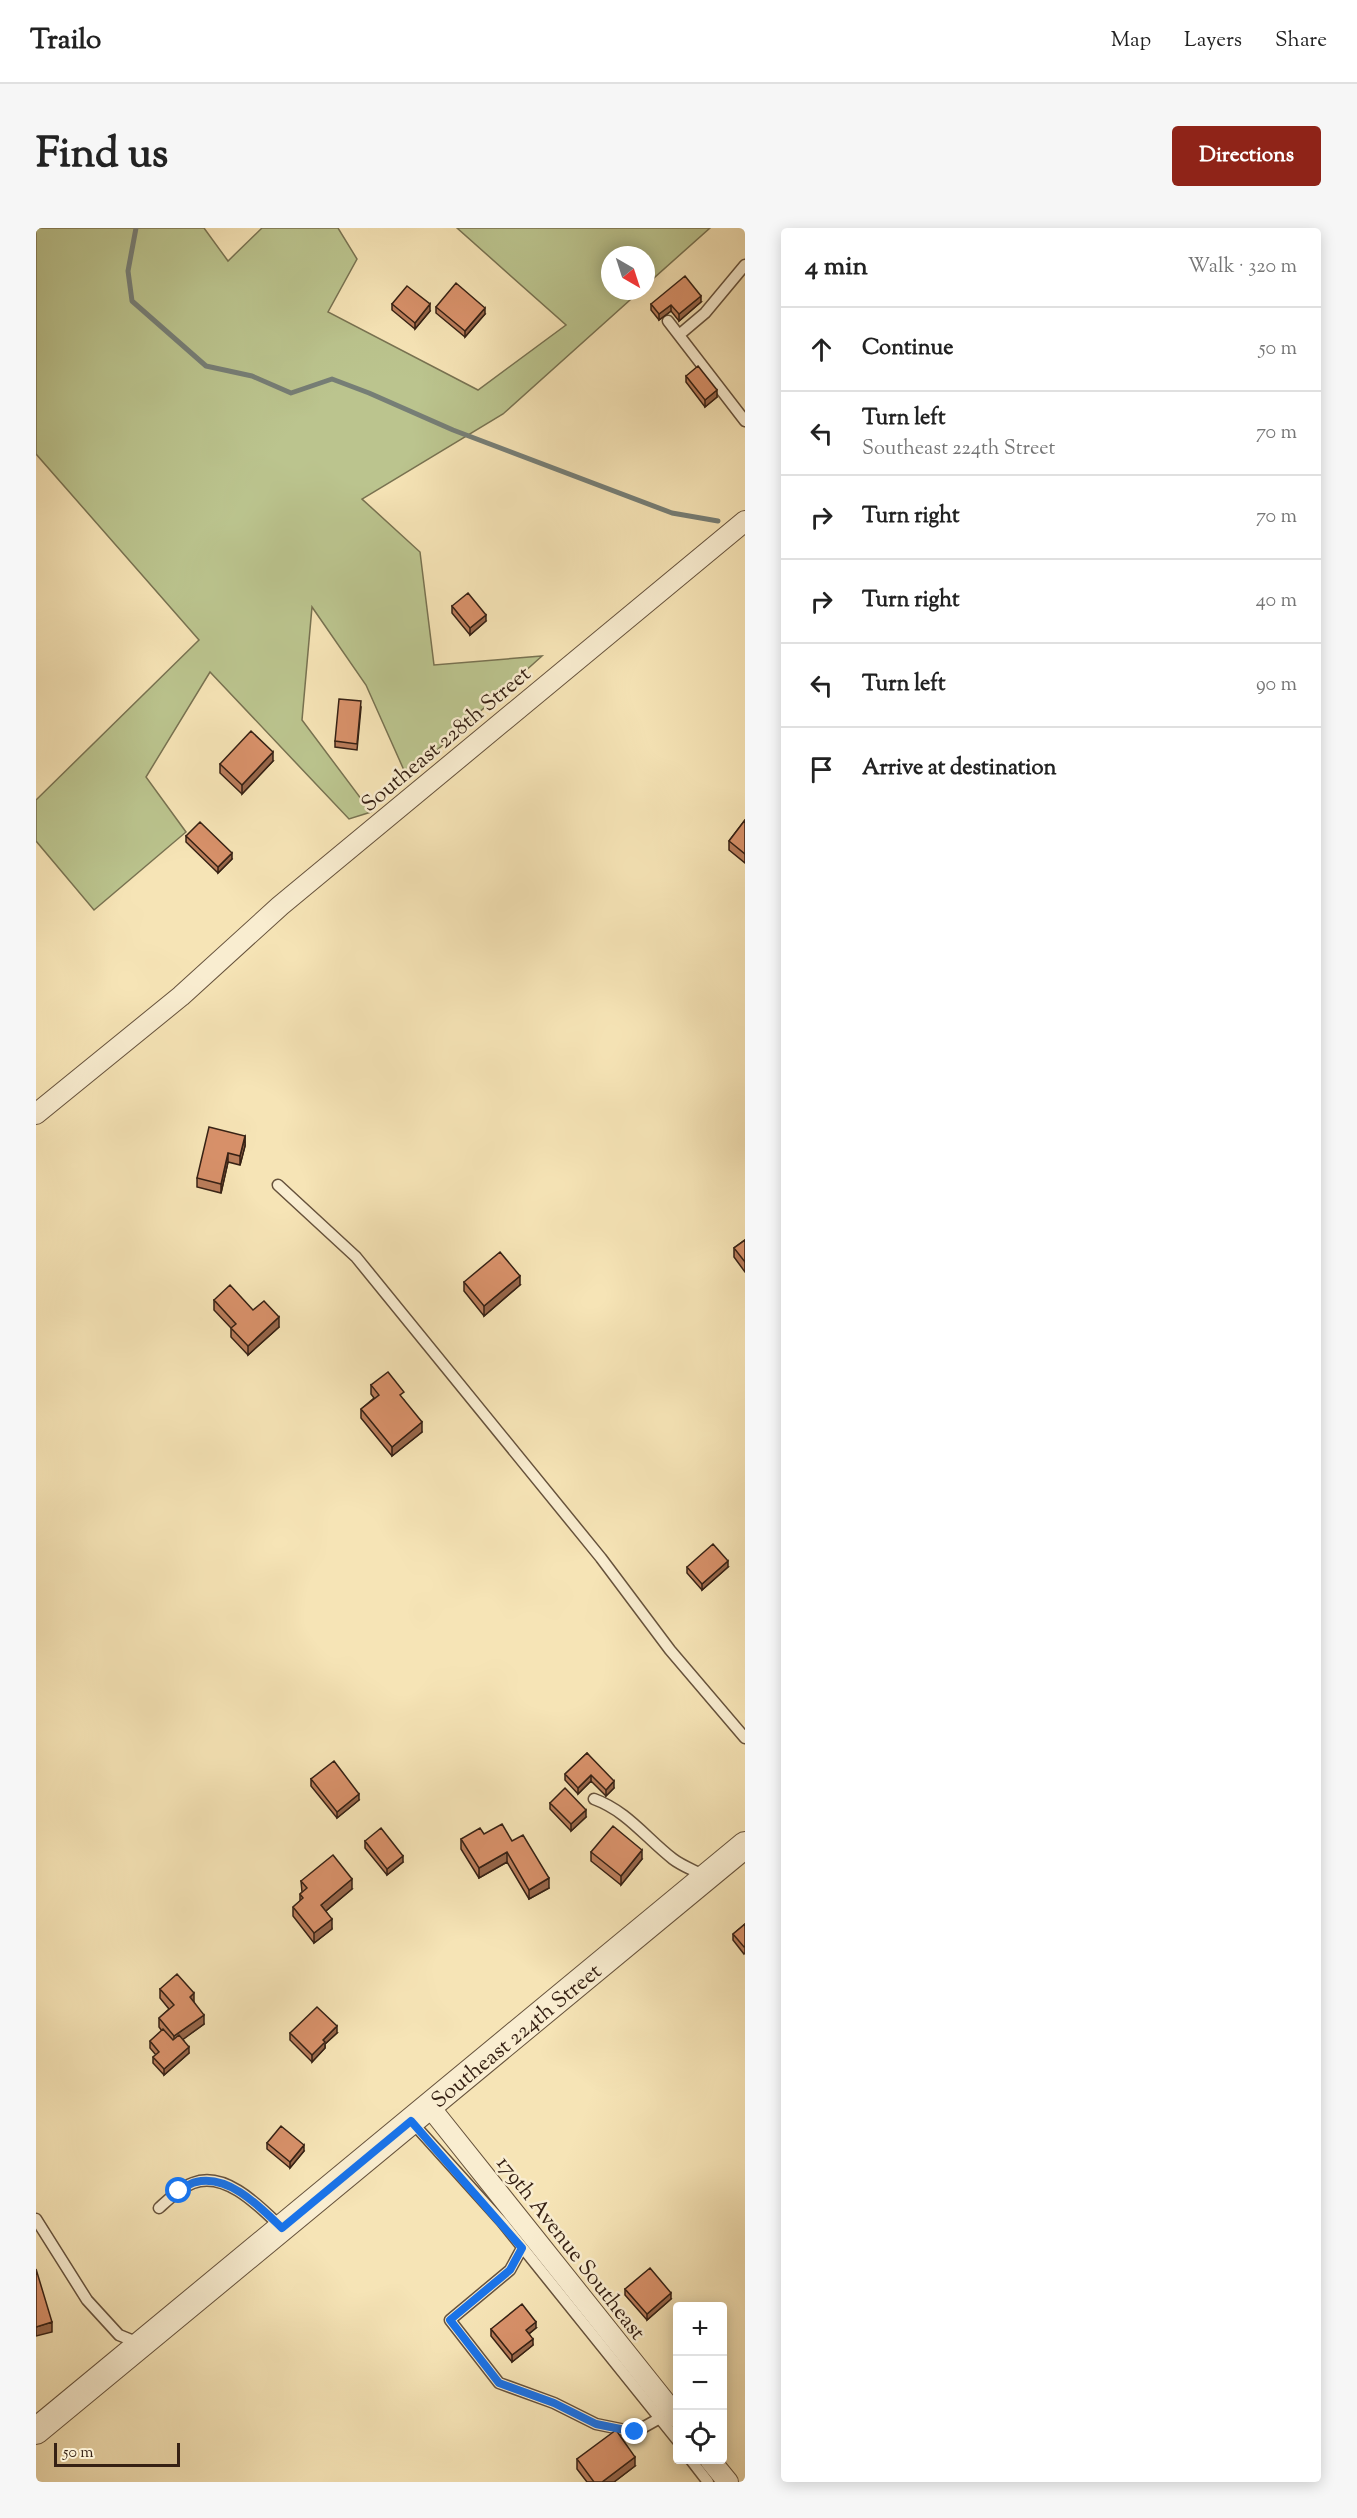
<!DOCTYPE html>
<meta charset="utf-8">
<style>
:root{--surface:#fff;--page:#f6f6f6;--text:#222;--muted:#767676;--line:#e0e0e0;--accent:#8f2418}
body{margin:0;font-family:"Sorts Mill Goudy",serif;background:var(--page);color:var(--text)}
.controls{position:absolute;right:18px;bottom:18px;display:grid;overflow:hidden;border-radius:6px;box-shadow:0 3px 15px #0003}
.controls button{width:54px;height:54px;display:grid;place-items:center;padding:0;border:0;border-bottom:2px solid var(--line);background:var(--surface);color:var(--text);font:30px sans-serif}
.compass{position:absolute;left:565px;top:18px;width:54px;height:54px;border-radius:50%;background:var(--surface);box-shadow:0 3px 15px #0003;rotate:141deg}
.scale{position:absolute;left:18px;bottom:15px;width:126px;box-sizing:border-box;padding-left:6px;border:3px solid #362114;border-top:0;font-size:16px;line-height:21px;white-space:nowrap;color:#362114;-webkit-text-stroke:4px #f9edd0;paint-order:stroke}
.stop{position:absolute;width:18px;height:18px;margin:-14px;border:4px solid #1a73e8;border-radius:50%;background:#fff}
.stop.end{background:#1a73e8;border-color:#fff;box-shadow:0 2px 6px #0008}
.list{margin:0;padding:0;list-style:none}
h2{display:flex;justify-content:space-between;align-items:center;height:78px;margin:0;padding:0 24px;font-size:26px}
h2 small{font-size:20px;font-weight:400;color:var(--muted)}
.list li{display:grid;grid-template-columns:39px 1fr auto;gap:18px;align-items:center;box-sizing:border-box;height:84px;padding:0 24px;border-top:2px solid var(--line)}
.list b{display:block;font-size:22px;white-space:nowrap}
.list p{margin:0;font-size:20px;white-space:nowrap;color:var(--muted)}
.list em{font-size:20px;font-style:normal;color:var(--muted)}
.icon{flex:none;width:33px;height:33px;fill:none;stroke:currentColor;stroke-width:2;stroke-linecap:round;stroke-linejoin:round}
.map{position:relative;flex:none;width:709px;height:2254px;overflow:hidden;border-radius:6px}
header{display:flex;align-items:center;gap:36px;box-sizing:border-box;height:84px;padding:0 30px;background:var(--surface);border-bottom:2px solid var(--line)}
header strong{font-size:28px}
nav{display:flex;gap:33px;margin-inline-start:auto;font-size:21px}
.intro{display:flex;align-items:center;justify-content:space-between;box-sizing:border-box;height:144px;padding:0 36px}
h1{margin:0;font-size:42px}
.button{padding:15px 27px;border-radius:6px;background:var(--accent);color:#fff;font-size:21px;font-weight:700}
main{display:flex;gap:36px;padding:0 36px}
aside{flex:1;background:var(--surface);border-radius:6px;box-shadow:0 3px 15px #0003}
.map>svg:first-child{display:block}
</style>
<header>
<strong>Trailo</strong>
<nav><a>Map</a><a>Layers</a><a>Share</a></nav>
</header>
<div class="intro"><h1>Find us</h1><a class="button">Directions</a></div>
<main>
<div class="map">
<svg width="709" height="2254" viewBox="0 0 709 2254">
<rect width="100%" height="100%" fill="#f6e4b6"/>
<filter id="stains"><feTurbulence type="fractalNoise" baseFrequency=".00333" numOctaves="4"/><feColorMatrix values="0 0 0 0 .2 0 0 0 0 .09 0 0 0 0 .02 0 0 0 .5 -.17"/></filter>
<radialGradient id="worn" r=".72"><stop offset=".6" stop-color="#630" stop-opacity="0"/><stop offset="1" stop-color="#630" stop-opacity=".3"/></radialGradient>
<path fill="#bbc48e" stroke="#787251" stroke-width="1.5" d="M0,0H168L192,33L226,0H302L321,31L292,84L442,162L530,97L421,0H674L610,57V27H574V63H604L467,186L326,271L384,324L398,437L506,428L371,549L330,457L276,379L266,492L335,584L313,591L174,444L110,549L150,604L58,682L0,613V572L163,412L0,226Z"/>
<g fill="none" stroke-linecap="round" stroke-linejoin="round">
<path stroke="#767e76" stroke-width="5" d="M100,0L92,43L96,73L170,138L216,148L255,165L296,151L333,165L417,202L636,285L682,293"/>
<defs>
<path id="service" d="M632,93L709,193
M643,107L669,85L709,37
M242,957L320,1029L565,1330L634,1422L709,1510
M558,1571C591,1583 610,1610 637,1631C646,1638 660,1643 670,1649
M375,1893L466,1994L642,2213
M123,1980C133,1971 144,1960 157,1955C190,1942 225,1980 246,2000
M0,1991L51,2072L83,2107L105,2116
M486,2020L474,2042L414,2092L463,2155L518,2175L560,2196L599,2204L624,2190
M655,2232L672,2254"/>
<path id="minor" d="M0,886L145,768L244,678L709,293
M393,1878L642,2190
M674,2232L692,2254"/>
<g id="tertiary">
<path id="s1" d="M0,2203L709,1617"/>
</g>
</defs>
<use href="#service" stroke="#66523c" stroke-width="13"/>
<use href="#minor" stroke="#66523c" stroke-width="22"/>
<use href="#tertiary" stroke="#66523c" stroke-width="28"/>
<use href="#service" stroke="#f9edd0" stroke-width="10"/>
<use href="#minor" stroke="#f9edd0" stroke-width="20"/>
<use href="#tertiary" stroke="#f9edd0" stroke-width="26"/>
</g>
<path fill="#ba7d5b" stroke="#362114" stroke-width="1.5" d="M665,74L643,93L635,83L623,92L615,82V76Z
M356,76L394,83L379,101L356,82Z
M400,79L449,86L429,109L400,85Z
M650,148L681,169L669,179L650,154Z
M416,378L450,393L434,407L416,385Z
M325,480L321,522L299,519V513Z
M237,533L206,566L184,545V536Z
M709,592V635L693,622V613Z
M150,608L196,631L182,645L150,614Z
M209,908V918L204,937L192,934L185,965L161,959V950Z
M709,1012V1044L698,1029V1020Z
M428,1054L484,1057L448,1088L428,1063Z
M178,1072L217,1082L243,1099L212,1127L195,1109V1100L178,1082Z
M335,1157L368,1172L386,1204L356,1228L325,1190V1181L338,1170L335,1166Z
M651,1339H692L666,1362L651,1345Z
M551,1525L578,1560L570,1568L555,1553L542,1566L529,1552V1546Z
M275,1551L323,1572L301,1590L275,1558Z
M514,1575L550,1589L535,1603L514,1581Z
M448,1606L476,1613L513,1660L493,1671L471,1634L443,1650L425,1621V1611Z
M329,1613L367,1634L351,1647L329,1620Z
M555,1624L606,1631L585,1657L555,1633Z
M265,1653L316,1661L290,1683L296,1701L278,1715L257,1688V1679L264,1673V1666L266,1664Z
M709,1696V1725L708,1726L697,1712V1706Z
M124,1761L158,1774L168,1796L147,1811L153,1825L128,1847L117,1835V1829L120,1827L114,1820V1813L126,1803L123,1799V1790L133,1781L124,1770Z
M254,1805H301L289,1816V1820L276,1834L254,1812Z
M231,1915L268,1923L254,1940L231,1921Z
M589,2061L635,2071L611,2092L589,2067Z
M500,2100L493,2106L497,2117L476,2134L455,2108V2101Z
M541,2231L599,2238L578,2254H551L541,2241Z"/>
<path fill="#97664a" stroke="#362114" stroke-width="1.5" d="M665,68V74L643,93V86Z
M394,76V83L379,101V95Z
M635,77V83L623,92V86Z
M449,80V86L429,109V103Z
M681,162V169L669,179V172Z
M450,387V393L434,407V400Z
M237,524V533L206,566V557Z
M196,625V631L182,645V639Z
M209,908V918L204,937V928Z
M192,925V934L185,965V956Z
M484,1048V1057L448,1088V1078Z
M243,1089V1099L212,1127V1118Z
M386,1194V1204L356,1228V1219Z
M692,1333V1339L666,1362V1356Z
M555,1547V1553L542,1566V1560Z
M578,1553V1560L570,1568V1562Z
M323,1566V1572L301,1590V1584Z
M550,1582V1589L535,1603V1596Z
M606,1622V1631L585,1657V1648Z
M471,1624V1634L443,1650V1640Z
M367,1628V1634L351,1647V1641Z
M513,1650V1660L493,1671V1662Z
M316,1651V1661L285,1687V1677Z
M296,1691V1701L278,1715V1705Z
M158,1765V1775L154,1769Z
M168,1787V1796L138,1818V1808Z
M301,1798V1805L289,1816V1820L276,1834V1827L287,1812Z
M153,1819V1825L128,1847V1841Z
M268,1917V1923L254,1940V1934Z
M635,2065V2071L611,2092V2086Z
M16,2094V2104L0,2108V2099Z
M500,2094V2100L490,2108V2102Z
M497,2111V2117L476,2134V2127Z
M599,2229V2238L578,2254H566Z"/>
<path fill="#d8916a" stroke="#362114" stroke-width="1.5" d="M649,48L665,68L643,86L635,77L623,86L615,76Z
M420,55L449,80L429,103L400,79Z
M371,58L394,76L379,95L356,76Z
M662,138L681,162L669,172L650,148Z
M432,365L450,387L434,400L416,378Z
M303,471L325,473L321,516L299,513Z
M215,503L237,524L206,557L184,536Z
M709,592V626L693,613Z
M164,594L196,625L182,639L150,608Z
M173,899L209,908L204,928L192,925L185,956L161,950Z
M709,1012V1034L698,1020Z
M464,1024L484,1048L448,1078L428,1054Z
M194,1057L217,1082L228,1073L243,1089L212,1118L195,1100L200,1096L178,1072Z
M352,1144L368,1164L364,1167L386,1194L356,1219L325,1181L343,1167L335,1157Z
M677,1316L692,1333L666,1356L651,1339Z
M551,1525L578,1553L570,1562L555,1547L542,1560L529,1546Z
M298,1533L323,1566L301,1584L275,1551Z
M529,1560L550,1582L535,1596L514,1575Z
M466,1596L476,1613L487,1607L513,1650L493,1662L471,1624L443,1640L425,1611L444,1600L448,1606Z
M577,1598L606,1622L585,1648L555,1624Z
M345,1600L367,1628L351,1641L329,1613Z
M297,1627L316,1651L285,1677L296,1691L278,1705L257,1679L267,1670L264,1666L271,1660L265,1653Z
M709,1696V1718L708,1719L697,1706Z
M141,1746L158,1765L154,1769L168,1787L138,1808L123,1790L138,1777L124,1761Z
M281,1779L301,1798L287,1812L289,1814L276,1827L254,1805Z
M127,1801L137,1812L143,1807L153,1819L128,1841L117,1829L123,1824L114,1813Z
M245,1898L268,1917L254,1934L231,1915Z
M614,2040L635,2065L611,2086L589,2061Z
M0,2041L16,2094L0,2099Z
M486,2076L500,2094L490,2102L497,2111L476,2127L455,2101Z
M580,2202L599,2229L566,2254H558L541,2231Z"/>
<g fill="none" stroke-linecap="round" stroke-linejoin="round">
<path stroke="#1a73e8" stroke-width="8" d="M143,1963C148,1960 154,1955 160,1954C193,1946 224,1979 246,2000L375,1893L486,2020L474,2042L414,2092L463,2155L518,2175L560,2196L599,2204"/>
</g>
<g text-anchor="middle" stroke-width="5" stroke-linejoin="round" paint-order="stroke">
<g font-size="22" fill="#362114" stroke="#f9edd0">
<text transform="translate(409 510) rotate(-40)" y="8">Southeast 228th Street</text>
<text dy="8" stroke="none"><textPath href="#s1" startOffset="622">Southeast 224th Street</textPath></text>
<text transform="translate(536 2019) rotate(52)" y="8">179th Avenue Southeast</text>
</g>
</g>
<rect width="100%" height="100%" filter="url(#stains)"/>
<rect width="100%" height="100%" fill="url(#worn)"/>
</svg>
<div class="controls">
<button>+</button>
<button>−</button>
<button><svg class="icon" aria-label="locate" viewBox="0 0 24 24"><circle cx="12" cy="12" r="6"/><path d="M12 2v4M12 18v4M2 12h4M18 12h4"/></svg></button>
</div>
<svg class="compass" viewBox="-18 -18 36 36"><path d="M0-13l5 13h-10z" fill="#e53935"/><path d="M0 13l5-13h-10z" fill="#767676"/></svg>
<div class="scale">50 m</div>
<div class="stop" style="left:143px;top:1963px"></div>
<div class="stop end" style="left:599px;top:2204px"></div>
</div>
<aside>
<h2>4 min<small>Walk · 320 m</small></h2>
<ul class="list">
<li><svg class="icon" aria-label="ahead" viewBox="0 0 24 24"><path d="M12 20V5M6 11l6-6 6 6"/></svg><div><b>Continue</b></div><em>50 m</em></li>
<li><svg class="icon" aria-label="left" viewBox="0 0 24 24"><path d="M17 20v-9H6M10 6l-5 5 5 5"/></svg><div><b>Turn left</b><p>Southeast 224th Street</p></div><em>70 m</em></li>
<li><svg class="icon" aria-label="right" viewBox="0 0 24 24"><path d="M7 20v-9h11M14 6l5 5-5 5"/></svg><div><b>Turn right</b></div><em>70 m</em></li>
<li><svg class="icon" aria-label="right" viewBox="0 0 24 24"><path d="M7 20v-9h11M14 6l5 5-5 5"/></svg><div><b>Turn right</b></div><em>40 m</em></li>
<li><svg class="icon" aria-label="left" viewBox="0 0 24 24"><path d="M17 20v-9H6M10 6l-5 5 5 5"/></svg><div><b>Turn left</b></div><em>90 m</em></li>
<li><svg class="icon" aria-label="arrive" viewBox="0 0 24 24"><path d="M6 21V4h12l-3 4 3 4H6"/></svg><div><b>Arrive at destination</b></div></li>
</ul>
</aside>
</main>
